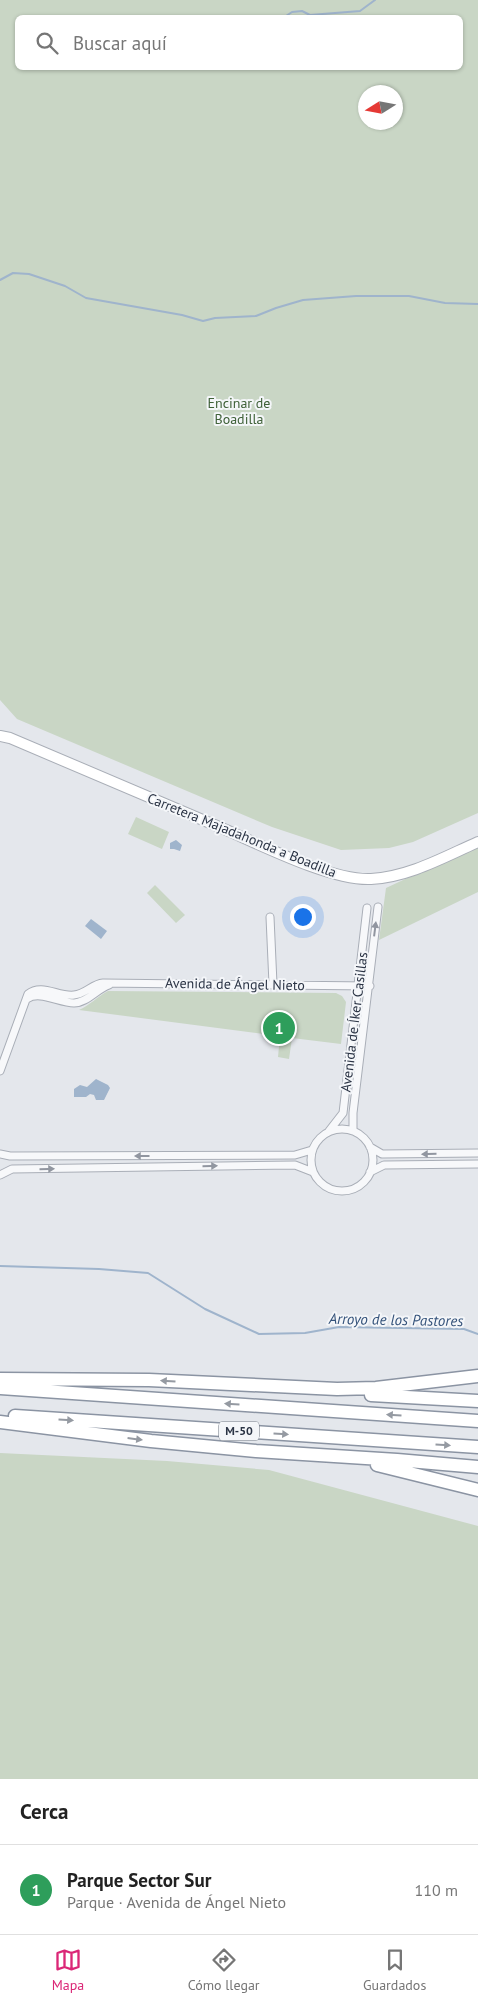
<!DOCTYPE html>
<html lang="es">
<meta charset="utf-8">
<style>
:root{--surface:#fff;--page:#f2f2f2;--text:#222;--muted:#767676;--line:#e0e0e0;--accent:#db2777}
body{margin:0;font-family:"PT Sans",sans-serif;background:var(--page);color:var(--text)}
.compass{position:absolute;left:358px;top:85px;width:45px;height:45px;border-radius:50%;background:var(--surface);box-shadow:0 1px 4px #0004;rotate:259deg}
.you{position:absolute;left:302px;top:916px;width:18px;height:18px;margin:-12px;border:4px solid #fff;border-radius:50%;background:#1a73e8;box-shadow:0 0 0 8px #1a73e833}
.badge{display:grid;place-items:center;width:32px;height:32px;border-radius:50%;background:var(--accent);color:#fff;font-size:16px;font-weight:700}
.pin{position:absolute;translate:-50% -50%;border:2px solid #fff;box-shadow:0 1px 5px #0006}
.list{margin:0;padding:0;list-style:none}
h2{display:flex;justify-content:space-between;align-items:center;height:65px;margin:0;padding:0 20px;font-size:21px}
h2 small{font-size:16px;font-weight:400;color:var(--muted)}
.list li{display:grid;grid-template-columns:32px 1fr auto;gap:15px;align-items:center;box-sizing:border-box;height:90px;padding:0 20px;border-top:1px solid var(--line)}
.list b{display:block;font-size:19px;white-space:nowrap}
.list p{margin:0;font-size:16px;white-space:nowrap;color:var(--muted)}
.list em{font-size:16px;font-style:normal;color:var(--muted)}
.icon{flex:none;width:28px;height:28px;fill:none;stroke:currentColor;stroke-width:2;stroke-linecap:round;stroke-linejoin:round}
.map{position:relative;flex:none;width:478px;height:1779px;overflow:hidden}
.search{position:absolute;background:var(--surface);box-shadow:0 1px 4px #0004;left:15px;right:15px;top:15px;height:55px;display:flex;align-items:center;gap:12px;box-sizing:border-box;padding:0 18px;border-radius:8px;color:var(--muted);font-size:19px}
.sheet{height:155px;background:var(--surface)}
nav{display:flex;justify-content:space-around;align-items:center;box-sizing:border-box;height:70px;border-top:1px solid var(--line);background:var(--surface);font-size:14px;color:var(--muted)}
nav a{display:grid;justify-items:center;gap:2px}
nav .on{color:var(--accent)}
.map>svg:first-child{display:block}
</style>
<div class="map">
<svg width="478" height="1779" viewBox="0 0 478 1779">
<rect width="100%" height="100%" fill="#e4e7ec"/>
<path fill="#c9d6c5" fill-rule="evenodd" d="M0,0H478V813L413,842L389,848L341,850L272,827L17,719L0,700ZM18,18H460V68H18ZM366,92H396V122H366Z
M136,817L169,832L162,849L128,834Z
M478,845V892L379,940L386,888Z
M155,885L185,915L176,923L147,893Z
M108,991L336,993L342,996L346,1002L341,1044L292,1038L289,1059L278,1057L280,1036L79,1010C90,1005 97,997 108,991Z
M0,1453L167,1461L269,1470L478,1526V1779H0Z"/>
<path fill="#9fb4cc" d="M176,840L182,845L180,851L174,849H170V843Z
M91,919L107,931L101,939L85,926Z
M96,1079L108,1085L110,1088L104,1100H96L94,1095L90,1094L86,1097H74V1089L80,1085L87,1087Z"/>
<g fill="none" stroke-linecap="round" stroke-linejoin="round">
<path stroke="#9fb4cc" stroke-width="2" d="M275,18L286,16L292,12L302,11L310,15L360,11L375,0
M0,280L13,273L29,274L65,286L86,298L182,315L203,321L215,318L256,316L276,308L303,300L356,296H409L445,303L478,304
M0,1266L99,1269L148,1273L205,1309L259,1334L305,1333L339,1327L464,1329L478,1334"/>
<defs>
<path id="street" d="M270,917L273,984
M27,999C39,990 59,1003 74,1003C87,1003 97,989 109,985
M0,1071L28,994C42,983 58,997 74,995C86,994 92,984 103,983L370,986
M311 1160a31 31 0 1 1 62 0a31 31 0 1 1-62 0Z
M329,1131L343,1113L367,908
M353,1131V1113L378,907
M370,1147L382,1154L478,1153
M0,1154L10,1156L295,1155L312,1150
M370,1172L384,1165L478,1164
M0,1175L12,1169L295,1165L313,1172"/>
<path id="secondary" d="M0,736L10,738C82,768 153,799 224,829C261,845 332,881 371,879C409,877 444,857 478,842"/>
<path id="highway" d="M0,1379L149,1380L337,1389L376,1388L478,1376
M0,1388L478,1421
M371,1395L478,1401
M15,1416L478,1447
M0,1422L151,1441L256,1451L397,1460L478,1467
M377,1465L478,1490"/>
</defs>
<use href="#street" stroke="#a9aeb7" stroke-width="9"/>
<use href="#secondary" stroke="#a9aeb7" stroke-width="12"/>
<use href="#highway" stroke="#8b94a3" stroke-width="15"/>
<use href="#street" stroke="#f7f8fa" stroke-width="7"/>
<use href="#secondary" stroke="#fff" stroke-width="10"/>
<use href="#highway" stroke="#fff" stroke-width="12"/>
</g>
<defs><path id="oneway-solid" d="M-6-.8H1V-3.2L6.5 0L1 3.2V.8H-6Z" transform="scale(1.25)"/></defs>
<g fill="#9196a0">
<use href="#oneway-solid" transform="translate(375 929) rotate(-83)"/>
<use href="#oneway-solid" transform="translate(429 1154) rotate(179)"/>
<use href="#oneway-solid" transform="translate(142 1156) rotate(180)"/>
<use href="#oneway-solid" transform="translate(210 1166) rotate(-1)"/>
<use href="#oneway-solid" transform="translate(47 1169) rotate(-1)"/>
</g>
<g fill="#959aa2">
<use href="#oneway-solid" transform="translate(168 1381) rotate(-177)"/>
<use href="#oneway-solid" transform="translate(232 1404) rotate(-176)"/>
<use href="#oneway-solid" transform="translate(394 1415) rotate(-176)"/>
<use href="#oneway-solid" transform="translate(66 1420) rotate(4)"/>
<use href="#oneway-solid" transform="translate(281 1434) rotate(4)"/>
<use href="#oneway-solid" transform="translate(135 1439) rotate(7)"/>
<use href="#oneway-solid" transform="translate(443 1445) rotate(4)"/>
</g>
<g text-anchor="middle" stroke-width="4" stroke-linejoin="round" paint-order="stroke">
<rect fill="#f4f6f9" stroke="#676e7b" stroke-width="1" x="219" y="1421.5" width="40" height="19" rx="4"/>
<g font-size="12" font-weight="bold" fill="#2b3445">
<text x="239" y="1435">M-50</text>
</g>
<g font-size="14" fill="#3f6138" stroke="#f4f6f9">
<text x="239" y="408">Encinar de<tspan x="239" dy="16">Boadilla</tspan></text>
</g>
<g font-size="14" fill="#2b3445" stroke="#f4f6f9">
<text transform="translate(242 835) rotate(22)" y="5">Carretera Majadahonda a Boadilla</text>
<text transform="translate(235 984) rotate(1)" y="5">Avenida de Ángel Nieto</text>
<text transform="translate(354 1022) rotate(-83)" y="5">Avenida de Íker Casillas</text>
</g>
<g font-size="15" font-style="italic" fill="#34527a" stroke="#f4f6f9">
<text transform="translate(396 1320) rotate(1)" y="5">Arroyo de los Pastores</text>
</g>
</g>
</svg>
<svg class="compass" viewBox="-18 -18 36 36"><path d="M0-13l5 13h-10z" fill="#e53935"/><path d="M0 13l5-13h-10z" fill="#767676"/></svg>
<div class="you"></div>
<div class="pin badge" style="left:279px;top:1028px;background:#2e9e5b">1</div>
<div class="search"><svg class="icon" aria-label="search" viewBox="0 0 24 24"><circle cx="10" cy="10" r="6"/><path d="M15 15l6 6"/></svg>Buscar aquí</div>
</div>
<section class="sheet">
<h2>Cerca<small></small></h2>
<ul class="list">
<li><span class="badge" style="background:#2e9e5b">1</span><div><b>Parque Sector Sur</b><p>Parque · Avenida de Ángel Nieto</p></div><em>110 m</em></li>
</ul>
</section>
<nav>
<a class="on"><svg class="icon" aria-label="map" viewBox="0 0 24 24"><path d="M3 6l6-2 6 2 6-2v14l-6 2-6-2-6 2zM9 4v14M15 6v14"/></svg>Mapa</a>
<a><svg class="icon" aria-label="directions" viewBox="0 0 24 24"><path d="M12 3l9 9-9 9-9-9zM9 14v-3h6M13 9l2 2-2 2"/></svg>Cómo llegar</a>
<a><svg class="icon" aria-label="saved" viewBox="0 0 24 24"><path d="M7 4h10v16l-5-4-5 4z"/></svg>Guardados</a>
</nav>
